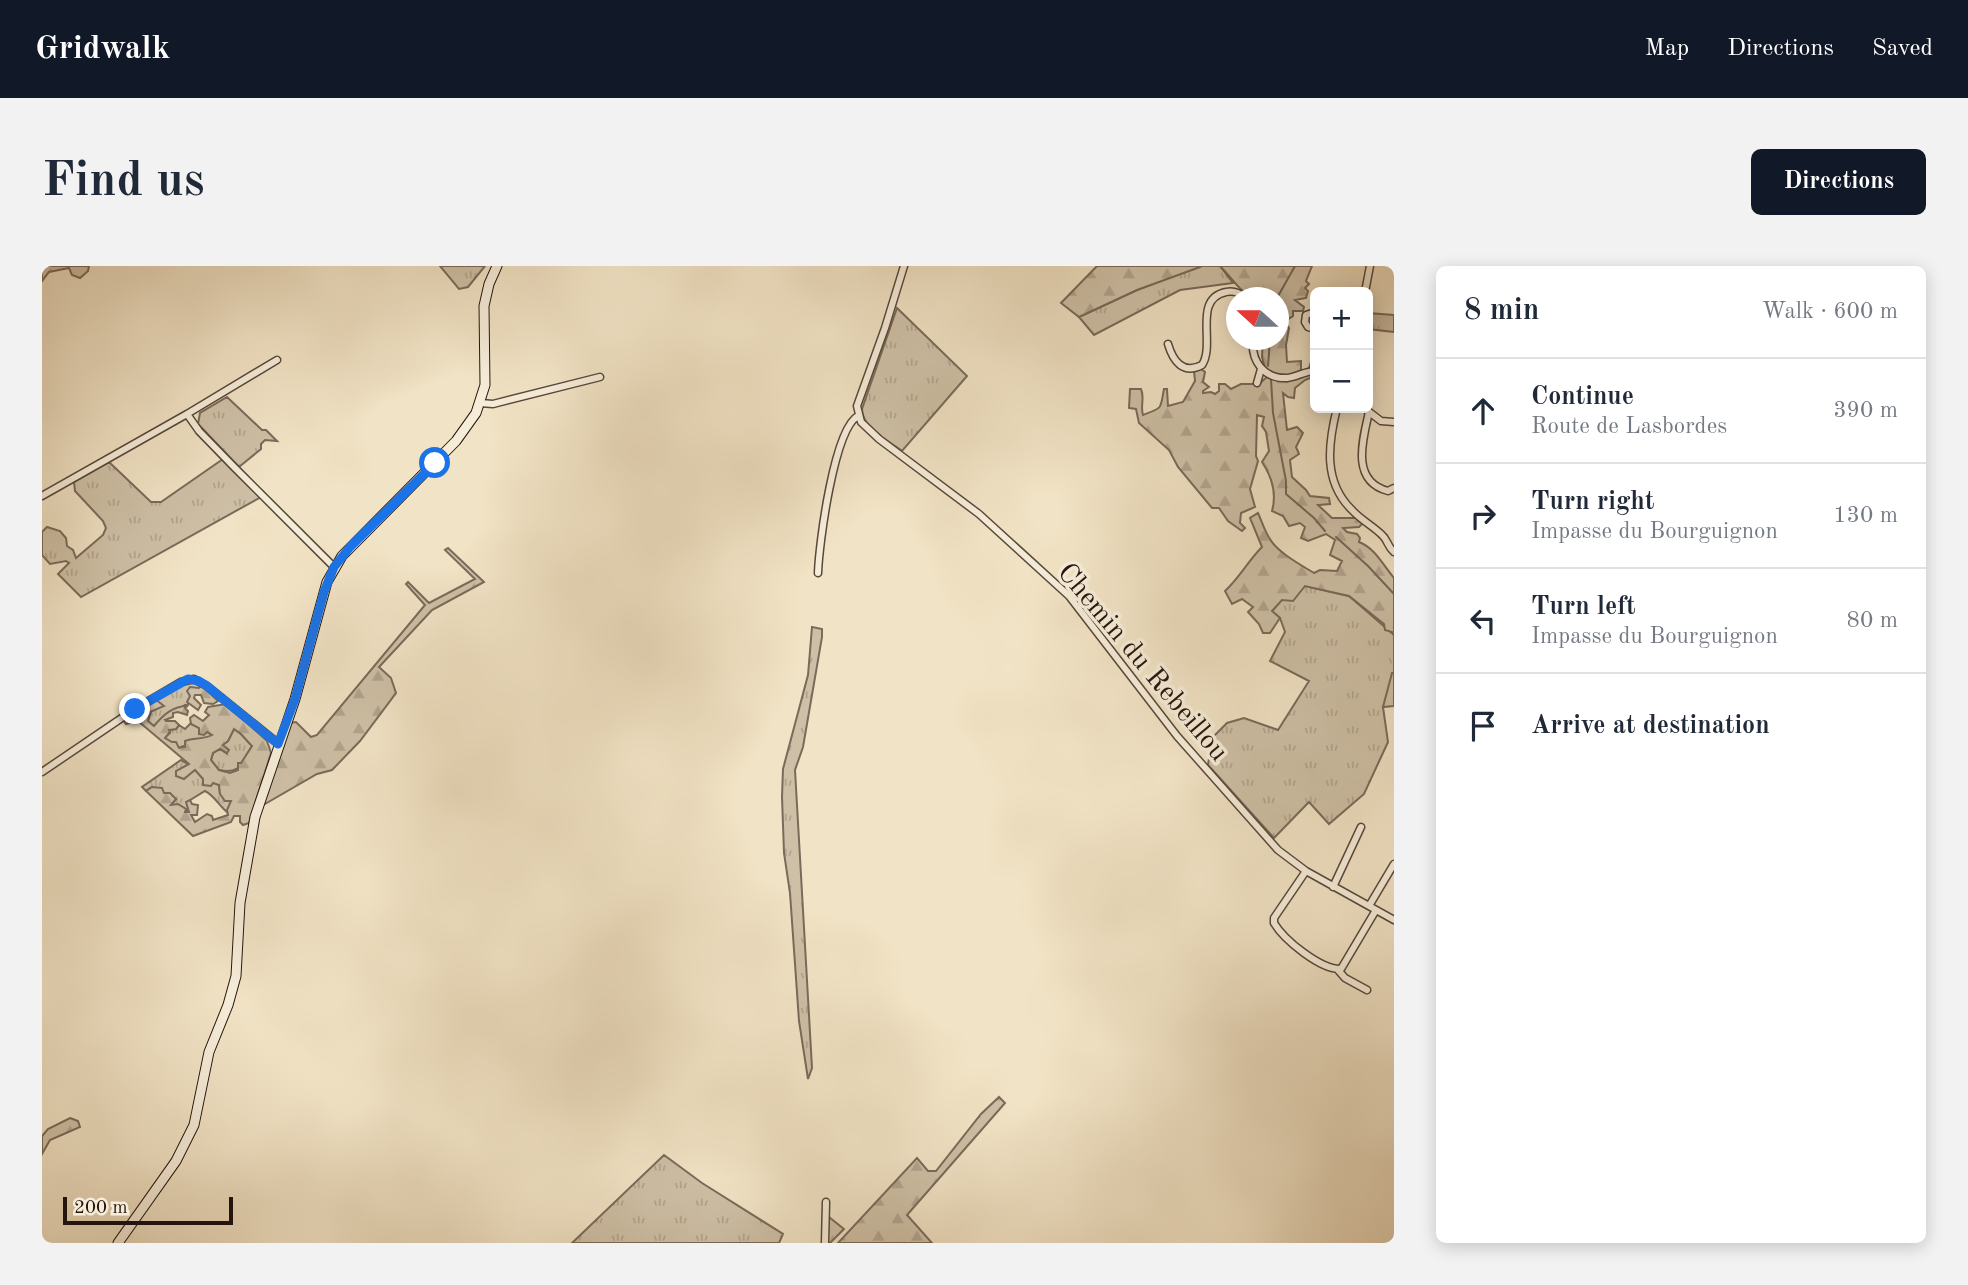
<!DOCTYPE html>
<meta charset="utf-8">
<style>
:root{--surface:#fff;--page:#f2f2f3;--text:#1f2937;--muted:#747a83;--line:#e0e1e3;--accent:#111827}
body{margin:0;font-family:"Old Standard TT",serif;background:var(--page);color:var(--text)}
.controls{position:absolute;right:21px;top:21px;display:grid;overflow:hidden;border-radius:10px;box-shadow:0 4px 18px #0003}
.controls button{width:63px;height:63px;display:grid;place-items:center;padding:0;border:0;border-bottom:2px solid var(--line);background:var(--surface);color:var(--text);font:35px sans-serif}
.compass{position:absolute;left:1184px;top:21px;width:63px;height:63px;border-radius:50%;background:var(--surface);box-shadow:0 4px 18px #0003;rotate:291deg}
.scale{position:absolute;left:21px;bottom:18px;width:170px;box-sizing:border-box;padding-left:7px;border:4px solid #25150e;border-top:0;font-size:19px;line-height:24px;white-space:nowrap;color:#25150e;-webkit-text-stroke:5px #f6edd9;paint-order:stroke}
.stop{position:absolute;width:21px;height:21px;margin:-16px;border:5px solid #1a73e8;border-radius:50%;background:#fff}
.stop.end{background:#1a73e8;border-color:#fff;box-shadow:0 2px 7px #0008}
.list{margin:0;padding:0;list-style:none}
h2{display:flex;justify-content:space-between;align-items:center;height:91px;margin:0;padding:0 28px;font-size:30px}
h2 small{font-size:23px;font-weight:400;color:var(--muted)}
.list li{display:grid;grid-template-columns:46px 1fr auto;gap:21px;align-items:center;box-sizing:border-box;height:105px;padding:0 28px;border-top:2px solid var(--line)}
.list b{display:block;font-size:26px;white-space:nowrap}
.list p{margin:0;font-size:23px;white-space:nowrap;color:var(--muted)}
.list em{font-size:23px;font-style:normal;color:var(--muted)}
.icon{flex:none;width:38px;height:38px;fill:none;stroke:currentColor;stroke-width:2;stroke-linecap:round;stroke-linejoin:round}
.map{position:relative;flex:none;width:1352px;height:977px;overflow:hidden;border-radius:10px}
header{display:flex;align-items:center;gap:42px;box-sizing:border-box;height:98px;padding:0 35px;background:var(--accent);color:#fff}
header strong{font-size:33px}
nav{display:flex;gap:38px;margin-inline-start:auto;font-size:24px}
.intro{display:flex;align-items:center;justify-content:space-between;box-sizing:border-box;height:168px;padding:0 42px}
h1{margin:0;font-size:49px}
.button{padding:18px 32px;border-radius:10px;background:var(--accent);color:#fff;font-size:24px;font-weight:700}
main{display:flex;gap:42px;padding:0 42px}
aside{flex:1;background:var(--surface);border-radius:10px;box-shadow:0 4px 18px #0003}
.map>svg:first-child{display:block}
</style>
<header>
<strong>Gridwalk</strong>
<nav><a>Map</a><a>Directions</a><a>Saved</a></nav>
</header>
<div class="intro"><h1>Find us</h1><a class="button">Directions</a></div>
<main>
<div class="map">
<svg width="1352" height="977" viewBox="0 0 1352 977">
<defs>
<pattern id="grass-tufts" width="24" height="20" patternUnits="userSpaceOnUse" patternTransform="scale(1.75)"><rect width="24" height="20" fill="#cec0a6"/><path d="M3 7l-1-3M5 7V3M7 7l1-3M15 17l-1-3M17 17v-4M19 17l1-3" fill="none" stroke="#b1a48e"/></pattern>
<pattern id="forest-firs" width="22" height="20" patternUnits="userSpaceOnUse" patternTransform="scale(1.75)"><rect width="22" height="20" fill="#cec0a6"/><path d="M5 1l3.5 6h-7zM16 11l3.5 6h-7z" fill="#b1a48e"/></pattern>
</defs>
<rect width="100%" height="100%" fill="#f1e3c5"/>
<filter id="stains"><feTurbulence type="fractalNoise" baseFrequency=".00286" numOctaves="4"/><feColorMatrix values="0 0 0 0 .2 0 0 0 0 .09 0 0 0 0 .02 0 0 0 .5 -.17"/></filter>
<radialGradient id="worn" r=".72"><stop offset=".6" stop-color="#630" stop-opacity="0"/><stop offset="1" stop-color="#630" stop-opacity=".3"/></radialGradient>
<path fill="url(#grass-tufts)" stroke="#7a6a5a" stroke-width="2" d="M398,0H443L426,21L417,23Z
M1157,0H1178L1191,17L1138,24L1052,69L1037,51L1095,24Z
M855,42L925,110L860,185C847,175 820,162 820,143Z
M1326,47L1352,49V66L1326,63Z
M185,131L220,164H224L235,175L223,174L219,178V183L197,201L156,158L158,147Z
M181,193L219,231L39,331L16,308L27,297L24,295L8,298L0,289V266L5,261L18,265L24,272L25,280L31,284L34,292L61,269L64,262L61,255L33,225L32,216L67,196L109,236H119Z
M1263,320L1307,330L1352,369V407L1341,441L1346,476L1322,528L1287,558L1267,536L1232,572L1166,499L1170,472L1185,457L1202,452L1236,464L1267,415L1228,395L1243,366L1238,352L1230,345L1240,333Z
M770,361L780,363V371L761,481L753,504L770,802L766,813L757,755L748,627L742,587L740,531L741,503L766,409Z
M152,415L159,419L157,422L152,423L145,440L143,439L111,460L106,455L113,433L144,416Z
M149,457L157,462V468L165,466L171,470L136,482L122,472L128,467L127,464L134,463L137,459L143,463Z
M192,463L199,468L210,480C199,497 199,509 177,504L169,494L171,487L178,483L184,487L180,479L186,475Z
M139,494C154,502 160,513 177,519L178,528L189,535L186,547C177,540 172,529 163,525L145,536L147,546L129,539L134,533L110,521L104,525L100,521Z
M622,889L660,917L741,968L737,977H530Z
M787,951L802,963L788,977H784L783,967Z"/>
<path fill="url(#forest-firs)" stroke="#7a6a5a" stroke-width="2" fill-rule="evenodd" d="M0,0H47L46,5L38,12L30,9L27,2L7,6L0,15Z
M1055,0H1157L1158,1L1095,24L1037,51L1019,37Z
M1178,0H1270L1264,15L1267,18L1263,22L1266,25L1264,32L1253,34L1262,41L1261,45H1251V50L1242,56L1247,62L1244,79L1245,96L1259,95V103L1255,112L1265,108L1270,93L1273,95V110L1263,114L1253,122L1252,132L1246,131L1241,127L1245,164L1255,161L1261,167L1254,181L1257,188L1248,194L1250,211L1264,224L1268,230L1287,232L1288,238L1276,239L1290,252H1316L1322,256L1317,261L1301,262L1305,266L1315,268L1318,272L1317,276C1333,282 1341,299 1352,312V369L1350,366L1343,364L1342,358L1307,330L1263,320L1251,335L1240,334L1230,345L1238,352L1228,367H1221L1217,358L1206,346L1211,341L1200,333L1190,338L1183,325C1198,311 1206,295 1220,281L1208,252L1216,247C1220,256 1223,266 1228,273C1235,286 1259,299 1272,307L1278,304L1295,305L1300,295L1288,289L1293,274L1284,268L1266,275L1259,272L1263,261L1258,257L1247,260L1241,250L1230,245C1235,227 1230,211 1220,196L1227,185L1224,166L1220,160L1222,151L1215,149L1214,190L1216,195L1208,223L1213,241L1199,247L1198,257L1203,262L1200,265L1186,255L1177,242H1170L1136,201L1127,184L1097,157L1094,143L1087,142L1088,123H1099C1103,132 1098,140 1101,149C1122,141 1118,143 1122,123H1125L1126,140L1141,136L1153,115L1152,105L1159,103L1163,106L1161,116L1167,121L1161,125V127L1169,126L1173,128L1177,125V118H1183L1189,123L1199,118H1217L1225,111L1220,91L1221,74H1237V32C1197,32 1203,26 1178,0Z
M406,282L442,316L390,344L337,401L349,412L354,427L318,475L290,504L275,508L223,538L218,536L248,457L254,456L269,471L275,469L383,339L364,318L366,316L387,337L433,313L403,284Z
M1350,407H1352V440L1341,441Z
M159,419L176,435L171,438L162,437L159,429H153L152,432L159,439L156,444L145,436L148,430L145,425L148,421L157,422Z
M113,433L122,440L108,446L106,455L112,460C121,449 131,440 145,440L143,442L146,445L145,449L136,446L131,447V451L123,454L124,455H133L137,459L134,463L127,464L128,466L123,472L130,476H134L137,482L143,481V475C152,471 161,474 170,469L165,466L162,469L157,468V462L149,458L148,452L152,449L161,455L167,449L163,446L166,441L184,438L225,475L229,487L207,557L201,559L198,556V550H192L189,556L151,570L104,525L110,521L120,522L122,527H128L134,533L129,539L136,538L144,543L143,546H147L144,536L148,534L150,538L156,539L155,549H149L153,556L165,548L170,550L171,554L186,549L185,544L189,535H183L178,528L177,519L171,517L169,520L161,519V513L153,504L142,513L134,510V505L147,498L96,455L84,458L80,452ZM192,463L199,468L210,480L199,497H196V504L188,507L177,504L169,494L171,487L178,483L185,487L187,484L181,479L186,475Z
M957,831L963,837L865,949L890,977H796L875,892L886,905H894L939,848Z
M28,852L36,855L38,861L8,874L0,888V870L6,863Z"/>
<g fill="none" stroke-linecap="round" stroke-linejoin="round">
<path stroke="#766757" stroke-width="2" d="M1235,32L1253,0
M1226,100L1228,74
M1229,113L1231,147L1244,215V228L1272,252L1283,265
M1294,271L1326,300L1352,328"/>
<defs>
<path id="street" d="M862,0L843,62L815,140L819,156L837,173L937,248L1027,330L1135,470L1236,584L1264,605L1352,654
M1323,26L1328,0
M1273,46L1264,49L1263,56L1266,61L1273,63
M1211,74C1209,94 1221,113 1245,112C1255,111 1263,105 1273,105
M1126,78C1131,95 1141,109 1160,99C1174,78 1150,33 1184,26C1192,24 1198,27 1204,32
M1215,117L1219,103
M438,137L451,138L558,111
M1295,142C1286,178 1281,216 1310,244C1319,254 1331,260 1340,269C1346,274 1345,280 1352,286
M1322,142L1339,155L1352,156
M1327,146C1321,173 1308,215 1346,225L1352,222
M145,148L157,165L192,201L292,301
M0,230L145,148L235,94
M776,307C777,278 792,163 816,150
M0,506L93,443L139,416L152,413L165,420L237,478
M1264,605L1232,652V657C1242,674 1279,704 1299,703L1334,644
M1291,621L1319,561
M1327,640L1352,598
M1296,704L1303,712L1325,724
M783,977L784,936"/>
<path id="secondary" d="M76,977L134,895L152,859L167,786L186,739L194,710L198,637L213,551L253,433L285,316L300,290L414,175L434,147L443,119L442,40L447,18L455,0"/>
</defs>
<use href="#street" stroke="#58483c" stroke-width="9"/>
<use href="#secondary" stroke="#25150e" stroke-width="11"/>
<use href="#street" stroke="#f6edd9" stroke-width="6"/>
<use href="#secondary" stroke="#f6edd9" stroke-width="9"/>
</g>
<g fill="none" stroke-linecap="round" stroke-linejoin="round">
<path stroke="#1a73e8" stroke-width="9" d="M93,443L146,413L157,415L165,420L236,478L253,433L282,326L292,301L308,281L393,197"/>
</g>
<g text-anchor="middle" stroke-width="7" stroke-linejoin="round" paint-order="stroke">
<g font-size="28" fill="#25150e" stroke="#f6edd9">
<text transform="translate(1102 395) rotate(50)" y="10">Chemin du Rebeillou</text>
</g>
</g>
<rect width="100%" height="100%" filter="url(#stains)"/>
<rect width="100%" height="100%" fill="url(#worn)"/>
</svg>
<div class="controls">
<button>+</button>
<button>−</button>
</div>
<svg class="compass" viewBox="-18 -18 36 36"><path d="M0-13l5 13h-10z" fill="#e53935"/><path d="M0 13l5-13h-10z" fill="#747a83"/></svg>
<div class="scale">200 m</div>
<div class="stop" style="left:393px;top:197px"></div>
<div class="stop end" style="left:93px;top:443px"></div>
</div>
<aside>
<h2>8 min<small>Walk · 600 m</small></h2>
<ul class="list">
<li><svg class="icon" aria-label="ahead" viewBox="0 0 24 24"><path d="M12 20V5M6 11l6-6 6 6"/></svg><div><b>Continue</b><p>Route de Lasbordes</p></div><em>390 m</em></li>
<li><svg class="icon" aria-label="right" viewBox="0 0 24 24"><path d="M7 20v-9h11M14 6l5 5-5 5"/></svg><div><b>Turn right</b><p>Impasse du Bourguignon</p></div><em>130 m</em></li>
<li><svg class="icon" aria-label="left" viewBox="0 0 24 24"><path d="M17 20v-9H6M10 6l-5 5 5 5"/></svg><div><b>Turn left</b><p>Impasse du Bourguignon</p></div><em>80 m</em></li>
<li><svg class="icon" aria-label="arrive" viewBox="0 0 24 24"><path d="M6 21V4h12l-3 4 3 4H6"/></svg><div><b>Arrive at destination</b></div></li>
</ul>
</aside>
</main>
